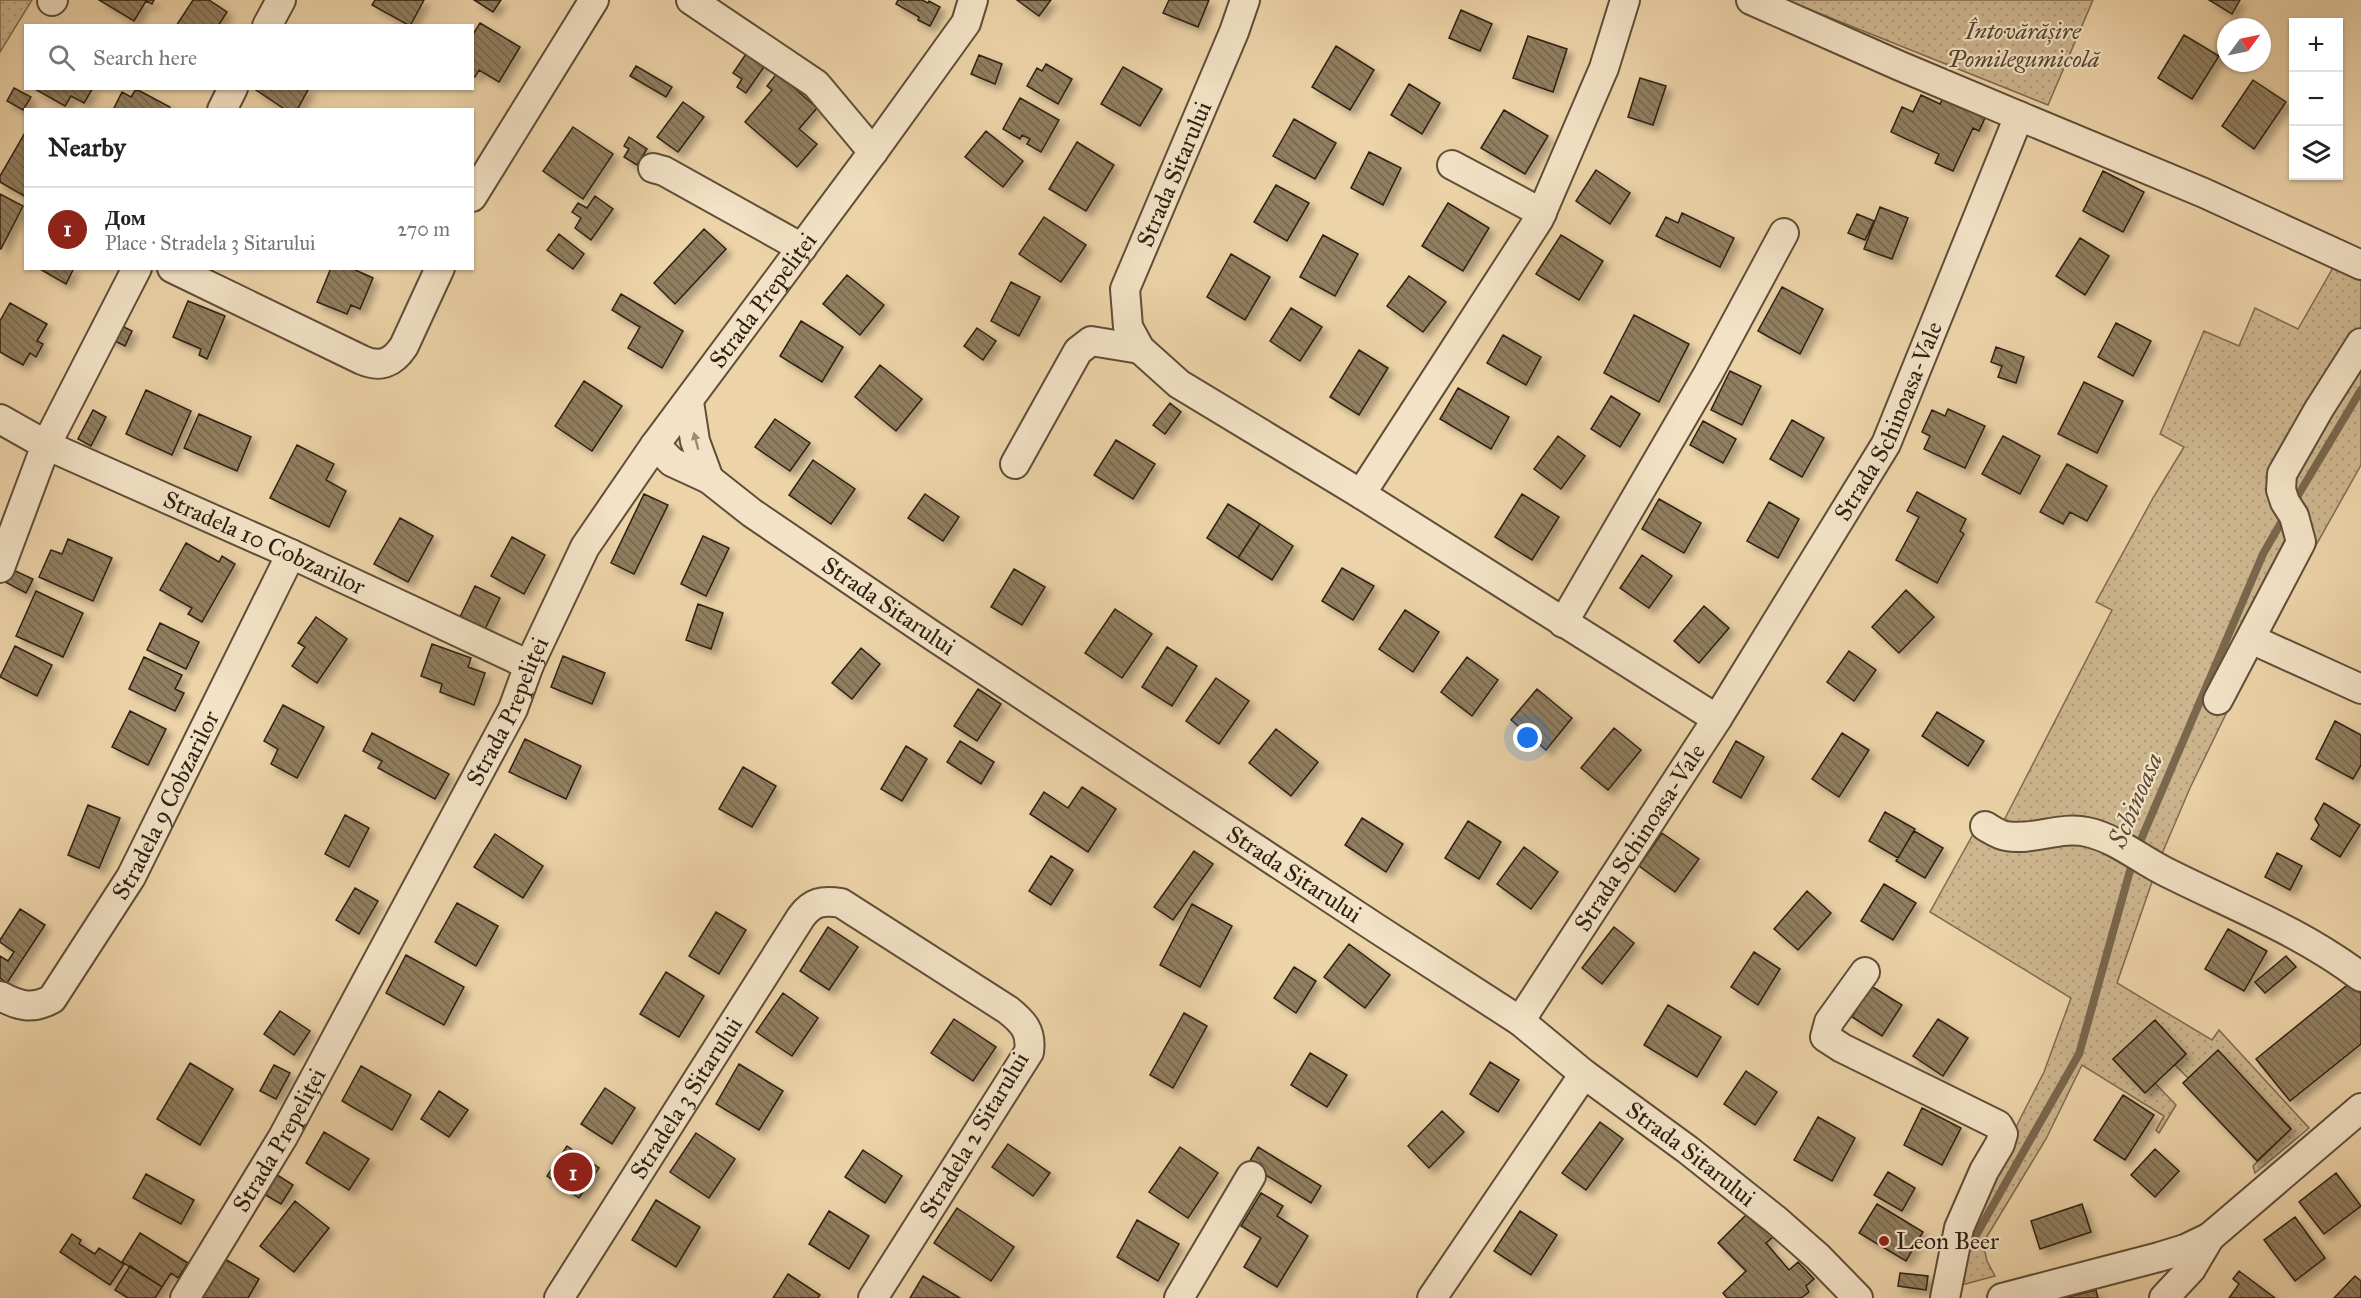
<!DOCTYPE html>
<meta charset="utf-8">
<style>
:root{--surface:#fff;--page:#f6f6f6;--text:#222;--muted:#767676;--line:#e0e0e0;--accent:#8f2418}
body{margin:0;font-family:"IM FELL Great Primer",serif;background:var(--page);color:var(--text)}
.controls{position:absolute;right:18px;top:18px;display:grid;overflow:hidden;border-radius:0px;box-shadow:0 2px 4px #0004}
.controls button{width:54px;height:54px;display:grid;place-items:center;padding:0;border:0;border-bottom:2px solid var(--line);background:var(--surface);color:var(--text);font:30px sans-serif}
.compass{position:absolute;left:2217px;top:18px;width:54px;height:54px;border-radius:50%;background:var(--surface);box-shadow:0 2px 4px #0004;rotate:57deg}
.you{position:absolute;left:1528px;top:738px;width:21px;height:21px;margin:-15px;border:4px solid #fff;border-radius:50%;background:#1a73e8;box-shadow:0 0 0 9px #1a73e833}
.badge{display:grid;place-items:center;width:39px;height:39px;border-radius:50%;background:var(--accent);color:#fff;font-size:20px;font-weight:700}
.pin{position:absolute;translate:-50% -50%;border:3px solid #fff;box-shadow:0 2px 6px #0006}
.list{margin:0;padding:0;list-style:none}
h2{display:flex;justify-content:space-between;align-items:center;height:78px;margin:0;padding:0 24px;font-size:26px}
h2 small{font-size:20px;font-weight:400;color:var(--muted)}
.list li{display:grid;grid-template-columns:39px 1fr auto;gap:18px;align-items:center;box-sizing:border-box;height:84px;padding:0 24px;border-top:2px solid var(--line)}
.list b{display:block;font-size:22px;white-space:nowrap}
.list p{margin:0;font-size:20px;white-space:nowrap;color:var(--muted)}
.list em{font-size:20px;font-style:normal;color:var(--muted)}
.icon{flex:none;width:33px;height:33px;fill:none;stroke:currentColor;stroke-width:2;stroke-linecap:round;stroke-linejoin:round}
.map{position:relative;flex:none;width:2361px;height:1298px;overflow:hidden}
.search{position:absolute;background:var(--surface);box-shadow:0 2px 4px #0004;left:24px;top:24px;width:450px;height:66px;display:flex;align-items:center;gap:15px;box-sizing:border-box;padding:0 21px;border-radius:0px;color:var(--muted);font-size:22px}
.panel{position:absolute;background:var(--surface);box-shadow:0 2px 4px #0004;left:24px;top:108px;width:450px;height:162px;border-radius:0px}
.map>svg:first-child{display:block}
</style>
<div class="map">
<svg width="2361" height="1298" viewBox="0 0 2361 1298">
<defs>
<pattern id="grass-dots" width="8" height="8" patternUnits="userSpaceOnUse" patternTransform="scale(1.5)"><rect width="8" height="8" fill="#cdb58e"/><path d="M2 2h.1M6 6h.1" fill="none" stroke="#b09b79" stroke-width="1.8" stroke-linecap="round"/></pattern>
<pattern id="building-back-hatch" width="6" height="6" patternUnits="userSpaceOnUse" patternTransform="scale(1.5)"><rect width="6" height="6" fill="#917e60"/><path d="M-1 5l2 2M0 0l6 6M5-1l2 2" fill="none" stroke="#77674e"/></pattern>
<filter id="shadow"><feDropShadow dx="5.5" dy="5.5" stdDeviation="3" flood-color="#0004"/></filter>
</defs>
<rect width="100%" height="100%" fill="#edd3a8"/>
<filter id="stains"><feTurbulence type="fractalNoise" baseFrequency=".00333" numOctaves="4"/><feColorMatrix values="0 0 0 0 .2 0 0 0 0 .09 0 0 0 0 .02 0 0 0 .5 -.17"/></filter>
<radialGradient id="worn" r=".72"><stop offset=".6" stop-color="#630" stop-opacity="0"/><stop offset="1" stop-color="#630" stop-opacity=".3"/></radialGradient>
<path fill="url(#grass-dots)" stroke="#7e6b50" stroke-width="1.5" d="M0,0H32L0,52Z
M1786,0H2093L2048,105Z
M2334,266L2361,280V465L2255,654L2190,788L2161,856L2117,983L2212,1040L2219,1030L2309,1128L2255,1173L2253,1166L2291,1129L2218,1051L2188,1078L2175,1065L2186,1054L2155,1021L2113,1059L2144,1092L2155,1083L2176,1105L2159,1133L2156,1130L2164,1116L2082,1065L2046,1139L1983,1243L1987,1261L1995,1276L1958,1286L1969,1236L2019,1121L2044,1072L2071,998L1930,912L1982,818L1999,830L2112,610L2096,602L2153,498L2184,447L2160,434L2204,331L2239,346L2255,308L2298,329Z"/>
<g fill="none" stroke-linecap="round" stroke-linejoin="round">
<path stroke="#7a674d" stroke-width="8" d="M2294,502L2361,390
M2137,849L2263,554L2286,514
M1975,1237L2079,1054L2133,860"/>
</g>
<path fill="url(#building-back-hatch)" stroke="#2e2112" stroke-width="1.5" filter="url(#shadow)" d="M99,0H154L152,4L146,1L134,21Z
M193,0H209L227,12L218,26H176Z
M375,0H424L410,26L372,5Z
M474,0H501L493,12Z
M898,0H922L928,3L929,1L940,7L930,26L918,20L919,17L896,4Z
M1017,0H1051L1039,16Z
M1169,0H1209L1198,27L1163,13Z
M2209,0H2240L2232,14Z
M1461,10L1492,24L1480,51L1449,38Z
M480,23L520,47L499,82L479,70L475,77L472,75V36Z
M2184,35L2219,56L2192,99L2158,78Z
M1528,36L1567,49L1553,92L1513,78Z
M1336,46L1374,70L1350,110L1312,87Z
M748,51L766,64L746,93L737,87L742,79L733,73Z
M979,55L1002,64L995,84L971,74Z
M1046,64L1072,79L1058,104L1027,86L1037,68L1042,71Z
M636,66L672,87L666,97L630,76Z
M1123,67L1162,89L1140,126L1101,104Z
M777,73L817,108L799,129L817,144L797,167L745,122L772,90L767,86Z
M1640,78L1666,86L1653,125L1628,117Z
M2253,80L2286,102L2254,149L2222,126Z
M1409,84L1440,103L1422,134L1391,115Z
M14,88L31,97L23,110L7,101Z
M33,88H93L84,103L71,96L65,106Z
M253,88H309L297,110H286Z
M136,89L170,107L169,110H113L122,92L131,97Z
M1921,95L1940,104L1943,98L1985,118L1979,131L1973,128L1953,171L1935,163L1939,154L1891,132L1902,107L1913,112Z
M1020,98L1059,120L1041,152L1027,144L1030,139L1022,135L1020,139L1003,129Z
M683,102L704,117L678,152L657,137Z
M1504,110L1548,136L1525,174L1481,148Z
M1294,119L1336,143L1315,179L1273,156Z
M573,127L613,154L583,199L543,171Z
M26,131V197L0,182V176Z
M986,131L1023,161L1003,187L965,157Z
M629,137L647,149L637,165L624,157L629,149L624,146Z
M1077,142L1114,165L1086,211L1049,189Z
M1369,152L1401,168L1383,205L1351,188Z
M1596,170L1630,193L1610,224L1576,201Z
M2103,171L2144,192L2123,232L2083,211Z
M1276,185L1309,203L1287,241L1254,222Z
M0,194L23,206L1,249L0,248Z
M595,196L613,209L591,240L575,228L581,218L572,212L578,203L587,208Z
M1448,203L1489,228L1463,271L1422,246Z
M1880,207L1908,218L1892,259L1864,249Z
M1682,213L1734,238L1720,267L1656,236L1666,217L1678,223Z
M1857,214L1874,221L1865,240L1848,233Z
M1044,217L1086,245L1061,282L1019,254Z
M704,229L726,249L675,304L654,283Z
M559,234L584,254L573,269L547,250Z
M1323,235L1358,254L1335,296L1300,277Z
M1561,235L1603,261L1579,300L1536,274Z
M2080,238L2109,256L2085,295L2056,276Z
M1231,254L1270,277L1245,320L1207,297Z
M38,268H74L66,284Z
M331,268H351L373,278L360,309L351,305L347,314L317,302Z
M847,275L884,305L860,335L823,304Z
M1409,276L1446,302L1423,332L1387,306Z
M1011,282L1040,297L1019,336L991,321Z
M1782,287L1823,309L1800,354L1758,331Z
M621,294L683,331L662,368L628,348L640,327L612,310Z
M188,301L225,316L207,359L199,355L201,349L173,337Z
M10,303L47,324L37,341L43,344L36,357L30,353L23,365L0,352V321Z
M1291,308L1322,327L1300,361L1270,341Z
M1634,315L1689,344L1659,402L1604,373Z
M801,321L843,347L822,382L780,356Z
M114,322L132,331L125,346L107,337Z
M2116,323L2151,341L2133,376L2098,357Z
M977,328L996,341L983,360L964,346Z
M1503,335L1541,357L1526,385L1487,363Z
M1996,347L2024,357L2016,383L1998,377L2002,366L1991,362Z
M1359,350L1388,368L1359,415L1330,397Z
M880,365L922,399L896,431L855,397Z
M1730,371L1761,386L1742,425L1711,410Z
M584,381L622,406L592,451L555,426Z
M2084,382L2123,401L2097,453L2058,434Z
M1458,388L1509,417L1491,449L1440,419Z
M146,390L191,411L172,455L126,434Z
M1611,396L1640,414L1620,447L1591,429Z
M1170,403L1181,412L1165,434L1153,425Z
M1948,409L1985,426L1965,468L1924,449L1930,436L1922,432L1932,410L1945,416Z
M93,410L106,417L91,446L78,439Z
M199,414L251,437L237,471L184,448Z
M775,419L810,443L790,471L755,447Z
M1792,420L1824,438L1802,477L1770,459Z
M1703,421L1736,439L1723,463L1690,445Z
M1558,436L1585,456L1561,489L1534,469Z
M2003,436L2040,456L2020,494L1982,474Z
M1116,440L1155,464L1133,499L1094,475Z
M297,445L334,464L326,480L346,491L329,527L270,498Z
M813,460L855,489L831,524L789,495Z
M2067,464L2107,486L2087,521L2070,512L2063,524L2040,512Z
M1917,492L1966,519L1960,531L1964,534L1937,583L1896,560L1919,517L1907,511Z
M644,494L668,505L634,574L611,563Z
M925,494L959,517L943,541L908,518Z
M1522,494L1559,517L1532,560L1495,537Z
M1659,499L1701,523L1684,553L1642,529Z
M1769,502L1799,519L1778,558L1747,541Z
M1228,504L1260,524L1238,558L1207,538Z
M400,518L433,536L408,582L374,564Z
M1260,524L1293,546L1272,580L1238,558Z
M703,536L729,548L706,596L681,584Z
M512,537L545,555L524,594L491,576Z
M68,539L112,558L93,601L39,577L51,550L62,554Z
M186,543L219,562L222,556L235,564L202,622L188,614L192,608L160,590Z
M1642,555L1672,576L1649,608L1620,588Z
M1342,568L1374,586L1353,620L1322,601Z
M11,569L33,579L26,593L5,582Z
M1014,569L1045,587L1022,625L991,607Z
M475,586L500,598L484,631L459,619Z
M1906,590L1934,617L1899,653L1872,627Z
M36,591L83,613L63,657L16,636Z
M698,604L723,613L711,649L686,640Z
M1704,606L1729,628L1699,663L1674,641Z
M1115,609L1152,634L1122,678L1085,653Z
M1405,610L1439,632L1413,672L1379,649Z
M316,617L347,639L317,683L292,666L305,647L298,643Z
M160,623L199,642L186,669L147,650Z
M432,644L471,658L468,667L485,673L474,705L440,692L442,684L421,676Z
M15,646L52,665L37,696L0,677Z
M1167,647L1197,666L1172,706L1142,687Z
M861,648L880,664L852,699L832,683Z
M1849,651L1876,670L1854,701L1827,682Z
M563,656L605,673L592,704L551,687Z
M144,657L182,675L175,689L184,693L175,711L129,689Z
M1467,657L1498,680L1472,716L1441,692Z
M1216,678L1249,701L1219,744L1186,721Z
M978,689L1001,704L977,741L954,726Z
M1537,689L1572,718L1546,750L1511,720Z
M283,705L324,727L297,778L271,764L278,749L264,741Z
M130,711L166,729L148,765L112,747Z
M1937,712L1984,741L1968,766L1922,736Z
M2335,721L2361,735V765L2353,779L2316,759Z
M1614,728L1641,750L1608,790L1581,768Z
M1276,729L1318,762L1291,796L1249,763Z
M372,733L449,774L435,799L378,768L382,761L363,751Z
M1842,733L1869,750L1839,797L1812,779Z
M525,739L581,766L566,799L509,772Z
M960,741L994,762L981,784L947,762Z
M1736,741L1764,757L1741,798L1713,782Z
M906,746L927,759L902,801L881,789Z
M743,767L776,786L752,827L719,809Z
M1082,787L1116,809L1088,852L1030,814L1044,792L1068,808Z
M2324,803L2360,825L2340,857L2311,839L2319,825L2315,819Z
M88,805L120,818L99,868L68,855Z
M1885,812L1915,829L1898,858L1869,841Z
M345,815L369,828L349,867L325,854Z
M1362,818L1403,844L1386,872L1345,845Z
M1468,821L1501,842L1479,879L1445,858Z
M1914,831L1943,848L1925,878L1896,861Z
M1662,833L1699,859L1675,892L1639,866Z
M495,834L543,866L523,898L474,867Z
M1524,847L1558,872L1531,909L1497,884Z
M1194,851L1213,864L1173,920L1154,907Z
M2277,853L2302,866L2290,890L2265,877Z
M1051,856L1073,870L1051,905L1029,891Z
M1884,884L1916,903L1893,940L1861,921Z
M355,888L378,901L359,934L336,920Z
M1807,891L1831,913L1798,950L1774,929Z
M457,903L498,926L476,966L435,942Z
M1192,904L1232,926L1200,987L1160,965Z
M20,909L45,925L7,983L0,978V956L8,961L14,952L0,942V940Z
M716,912L746,930L719,974L689,956Z
M828,927L858,947L829,990L800,971Z
M1614,927L1634,943L1602,984L1582,968Z
M2228,929L2267,951L2244,991L2205,969Z
M1349,944L1390,975L1365,1008L1324,977Z
M1754,952L1780,969L1758,1005L1731,987Z
M406,955L464,987L444,1025L386,993Z
M2286,956L2296,967L2265,993L2255,982Z
M1294,967L1316,981L1296,1013L1274,998Z
M666,972L704,996L679,1037L640,1014Z
M2351,982L2361,994V1044L2290,1101L2256,1059Z
M1871,986L1902,1005L1882,1036L1852,1017Z
M783,993L818,1018L792,1056L756,1032Z
M1668,1005L1721,1037L1697,1077L1644,1045Z
M280,1011L310,1031L294,1055L264,1034Z
M1184,1013L1207,1026L1173,1088L1150,1075Z
M954,1019L996,1047L973,1081L931,1053Z
M1938,1019L1968,1038L1943,1076L1913,1056Z
M2155,1020L2186,1054L2145,1093L2113,1059Z
M2218,1050L2291,1129L2257,1161L2183,1083Z
M1310,1053L1347,1075L1327,1107L1291,1085Z
M1490,1062L1519,1080L1498,1112L1470,1094Z
M190,1063L233,1089L200,1145L157,1119Z
M739,1064L783,1091L759,1130L716,1104Z
M274,1065L290,1073L276,1099L260,1091Z
M361,1066L411,1095L392,1130L342,1101Z
M1746,1071L1777,1092L1755,1125L1724,1104Z
M605,1088L635,1108L612,1144L581,1124Z
M439,1091L468,1110L449,1137L421,1119Z
M2123,1095L2154,1115L2125,1160L2094,1140Z
M1922,1108L1961,1128L1942,1165L1904,1145Z
M1442,1111L1464,1132L1429,1168L1408,1146Z
M1818,1117L1855,1138L1832,1181L1794,1160Z
M1600,1122L1623,1139L1586,1190L1562,1173Z
M324,1132L369,1159L349,1190L306,1163Z
M696,1133L735,1159L709,1198L670,1172Z
M1008,1144L1050,1173L1033,1196L992,1167Z
M567,1146L599,1168L579,1198L547,1176Z
M1180,1147L1218,1173L1188,1218L1149,1192Z
M1258,1147L1321,1186L1311,1203L1248,1164Z
M2155,1149L2179,1171L2155,1197L2131,1175Z
M863,1150L902,1176L885,1203L845,1177Z
M1888,1172L1915,1188L1902,1211L1874,1195Z
M274,1173L293,1185L281,1204L262,1193Z
M2336,1173L2361,1206L2324,1234L2299,1202Z
M146,1174L194,1200L181,1224L133,1198Z
M1261,1193L1283,1206L1277,1216L1308,1236L1277,1287L1244,1267L1261,1238L1241,1226Z
M656,1200L700,1227L676,1267L632,1240Z
M295,1201L329,1228L294,1272L260,1246Z
M1877,1204L1923,1232L1906,1261L1859,1233Z
M2082,1204L2091,1232L2040,1249L2031,1221Z
M957,1208L1014,1247L991,1281L934,1243Z
M829,1211L869,1236L849,1269L809,1244Z
M1520,1211L1557,1235L1531,1275L1494,1251Z
M1746,1215L1773,1237L1766,1243L1789,1270L1798,1262L1814,1279L1806,1286L1809,1292L1801,1298H1727L1723,1293L1746,1271L1718,1243Z
M2295,1217L2325,1258L2295,1281L2264,1240Z
M1137,1220L1179,1244L1158,1281L1117,1257Z
M140,1233L188,1263L178,1278L171,1273L162,1287L122,1262Z
M72,1234L81,1240L79,1244L95,1254L99,1248L124,1264L110,1285L60,1252Z
M223,1258L259,1279L248,1298H200Z
M130,1266L162,1287L155,1298H128L115,1290Z
M2239,1271L2275,1298H2229L2239,1284L2233,1279Z
M1900,1273L1928,1276L1926,1290L1898,1286Z
M788,1274L820,1295L818,1298H773Z
M923,1276L960,1298H910Z
M2355,1276L2361,1281V1298H2334Z
M2096,1290L2098,1298H2064Z"/>
<g fill="none" stroke-linecap="round" stroke-linejoin="round">
<defs>
<g id="minor">
<path d="M691,0L816,84L873,152"/>
<path d="M1245,0L1234,32L1125,289L1128,327L1140,349L1179,384L1361,494L1717,719"/>
<path d="M1751,0L1900,66L2019,116"/>
<path d="M52,1L53,0"/>
<path d="M267,26L281,0"/>
<path d="M222,110L233,88"/>
<path d="M1452,165L1542,213"/>
<path d="M653,168L664,171L802,248"/>
<path d="M472,197L594,0"/>
<path d="M172,268L362,360C380,368 393,363 404,346L440,268"/>
<path d="M689,402L695,441L709,479"/>
<path id="s1" d="M0,419L46,445L291,554L529,665"/>
<path id="s2" d="M655,445L672,462L709,479L752,513L933,636L1379,930L1520,1021L1584,1074L1688,1150L1776,1220L1818,1257L1858,1298"/>
<path d="M1015,464L1078,351L1091,341L1140,349"/>
<path d="M1361,494L1539,219L1604,68L1625,0"/>
<path d="M0,568L46,445L137,268"/>
<path d="M1563,623L1708,374L1784,233"/>
<path d="M2251,639L2361,689"/>
<path d="M2218,700L2301,542L2294,516L2285,502L2281,490L2282,474L2319,409L2361,343"/>
<path d="M1985,826C1992,830 1999,835 2006,836C2033,841 2060,826 2087,832C2115,838 2140,859 2164,871C2231,905 2301,931 2361,977"/>
<path d="M1865,972L1829,1022L1825,1037L1842,1048L1998,1125L2003,1134L2000,1144L1984,1171L1959,1228L1945,1298"/>
<path id="s3" d="M0,996C19,1006 32,1010 52,999L131,877L291,554"/>
<path id="s4" d="M1520,1021L1717,719L1886,444L2019,116L2204,193L2361,265"/>
<path id="s5" d="M185,1298L283,1137L513,709L529,665L585,547L655,445L873,152L966,23L973,0"/>
<path id="s6" d="M559,1298L801,917C812,902 822,900 841,903L1008,1010C1023,1022 1032,1031 1029,1052L873,1298"/>
<path d="M1179,1298L1251,1176"/>
<path d="M1432,1298L1584,1074"/>
<path d="M2002,1298L2159,1257L2185,1249L2210,1237L2361,1108"/>
<path d="M2164,1298L2191,1269L2210,1237"/>
</g>
</defs>
<use href="#minor" stroke="#5e4e38" stroke-width="32"/>
<use href="#minor" stroke="#f3e2c6" stroke-width="28"/>
</g>
<defs><path id="oneway-solid" d="M-6-.8H1V-3.2L6.5 0L1 3.2V.8H-6Z" transform="scale(1.5)"/></defs>
<use fill="#9a8b75" href="#oneway-solid" transform="translate(696 441) rotate(-105)"/>
<circle fill="#8f2418" stroke="#f3e2c6" stroke-width="2" cx="1884" cy="1241" r="6"/>
<g text-anchor="middle" stroke-width="4.5" stroke-linejoin="round" paint-order="stroke">
<g font-size="24" font-style="italic" fill="#564631" stroke="#f3e2c6">
<text x="2023" y="39">Întovărășire<tspan x="2023" dy="28">Pomilegumicolă</tspan></text>
</g>
<g font-size="24" fill="#2e2112" stroke="#f3e2c6">
<text transform="translate(1174 174) rotate(-67)" y="8">Strada Sitarului</text>
<text dy="8" stroke="none"><textPath href="#s5" startOffset="1156">Strada Prepeliței</textPath></text>
<text dy="8" stroke="none"><textPath href="#s4" startOffset="705">Strada Schinoasa-Vale</textPath></text>
<text dy="8" stroke="none"><textPath href="#s1" startOffset="292">Stradela 10 Cobzarilor</textPath></text>
<text dy="8" stroke="none"><textPath href="#s2" startOffset="285">Strada Sitarului</textPath></text>
<text dy="8" stroke="none"><textPath href="#s5" startOffset="670">Strada Prepeliței</textPath></text>
<text dy="8" stroke="none"><textPath href="#s3" startOffset="280">Stradela 9 Cobzarilor</textPath></text>
<text dy="8" stroke="none"><textPath href="#s4" startOffset="219">Strada Schinoasa-Vale</textPath></text>
<text dy="8" stroke="none"><textPath href="#s2" startOffset="771">Strada Sitarului</textPath></text>
<text dy="8" stroke="none"><textPath href="#s6" startOffset="237">Stradela 3 Sitarului</textPath></text>
<text transform="translate(974 1135) rotate(-59)" y="8">Stradela 2 Sitarului</text>
<text dy="8" stroke="none"><textPath href="#s5" startOffset="184">Strada Prepeliței</textPath></text>
<text dy="8" stroke="none"><textPath href="#s2" startOffset="1257">Strada Sitarului</textPath></text>
</g>
<g font-size="24" fill="#2e2112" stroke="#f3e2c6" text-anchor="start">
<text x="1896" y="1249">Leon Beer</text>
</g>
<g font-size="26" font-style="italic" fill="#5a4a35" stroke="#f3e2c6">
<text transform="translate(2135 800) rotate(-67)" y="9">Schinoasa</text>
</g>
</g>
<rect width="100%" height="100%" filter="url(#stains)"/>
<rect width="100%" height="100%" fill="url(#worn)"/>
</svg>
<div class="controls">
<button>+</button>
<button>−</button>
<button><svg class="icon" aria-label="layers" viewBox="0 0 24 24"><path d="M12 4l9 5-9 5-9-5zM3 14l9 5 9-5"/></svg></button>
</div>
<svg class="compass" viewBox="-18 -18 36 36"><path d="M0-13l5 13h-10z" fill="#e53935"/><path d="M0 13l5-13h-10z" fill="#767676"/></svg>
<div class="you"></div>
<div class="pin badge" style="left:573px;top:1172px">1</div>
<div class="search"><svg class="icon" aria-label="search" viewBox="0 0 24 24"><circle cx="10" cy="10" r="6"/><path d="M15 15l6 6"/></svg>Search here</div>
<section class="panel">
<h2>Nearby<small></small></h2>
<ul class="list">
<li><span class="badge">1</span><div><b>Дом</b><p>Place · Stradela 3 Sitarului</p></div><em>270 m</em></li>
</ul>
</section>
</div>
